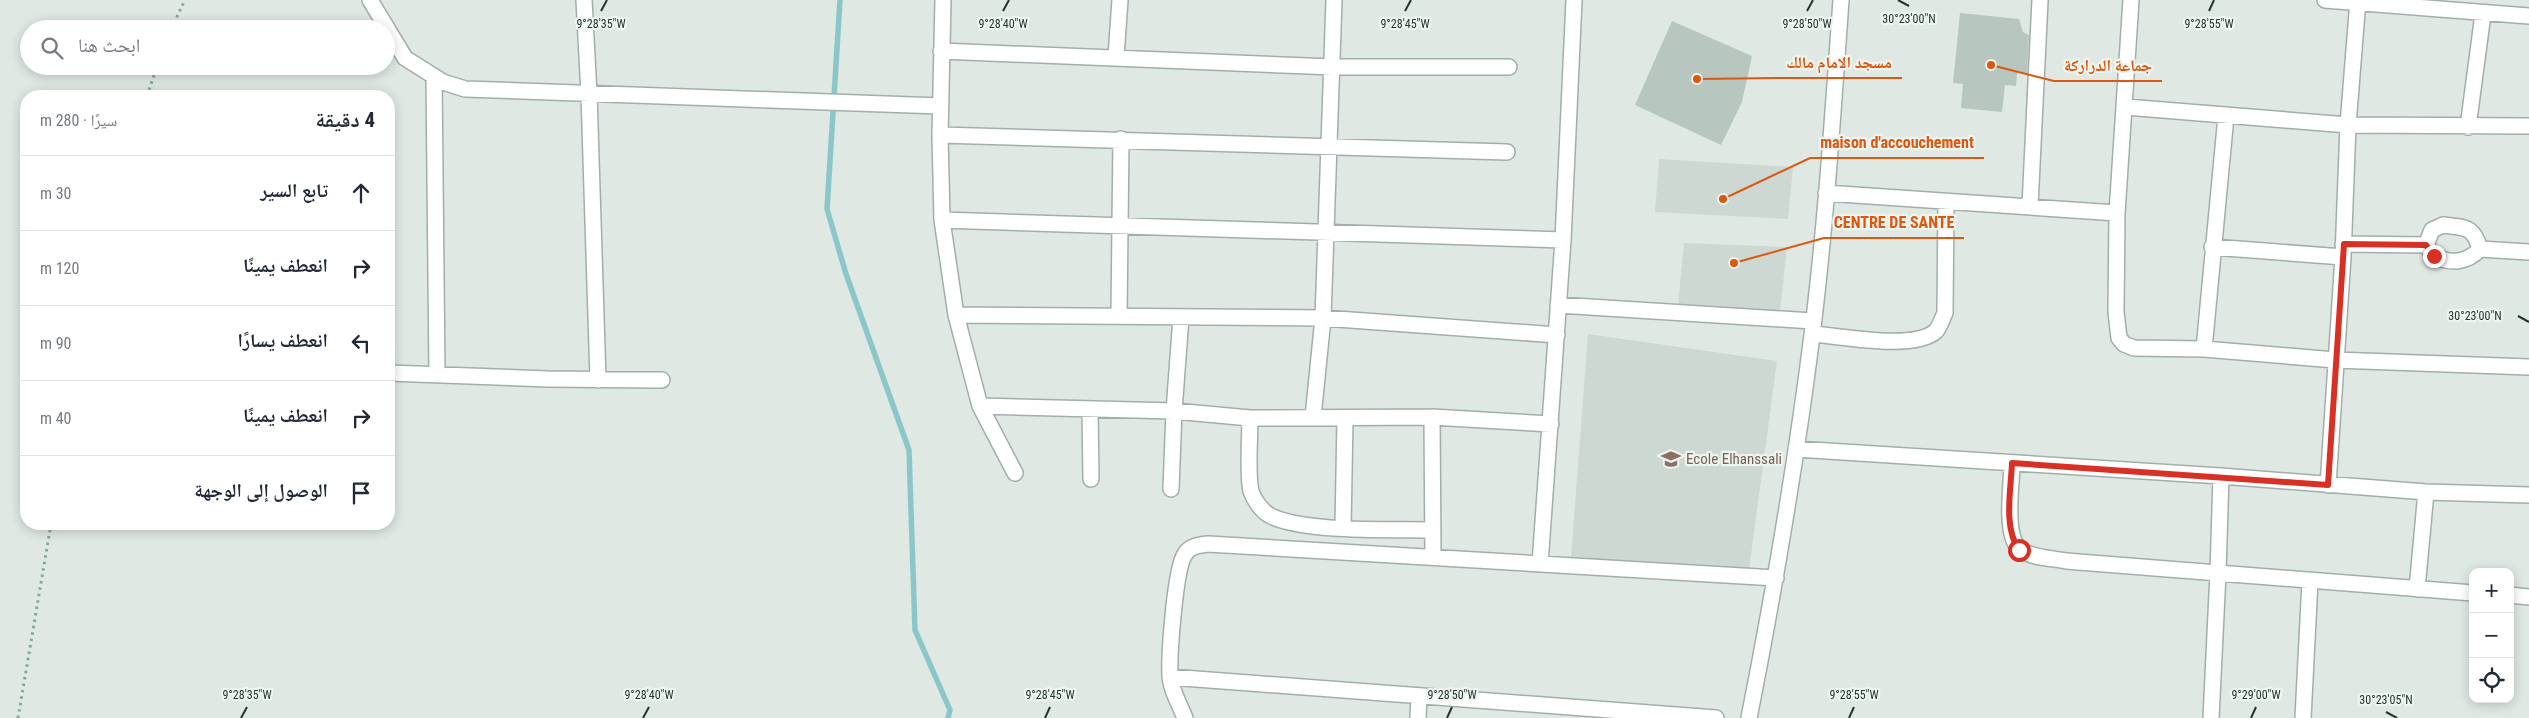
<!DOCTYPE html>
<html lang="ar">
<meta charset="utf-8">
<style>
:root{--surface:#fff;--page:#f2f2f3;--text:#1f2937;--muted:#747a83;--line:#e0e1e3}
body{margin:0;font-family:"Roboto Condensed","Noto Naskh Arabic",sans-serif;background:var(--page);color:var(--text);direction:rtl}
.controls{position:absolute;right:15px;bottom:15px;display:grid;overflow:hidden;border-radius:10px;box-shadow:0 2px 12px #0003}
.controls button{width:45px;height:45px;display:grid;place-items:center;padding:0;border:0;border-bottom:1px solid var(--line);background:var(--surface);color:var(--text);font:25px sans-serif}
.stop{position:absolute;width:15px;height:15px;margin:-11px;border:4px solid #d93025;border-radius:50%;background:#fff}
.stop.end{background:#d93025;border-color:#fff;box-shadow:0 1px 5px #0008}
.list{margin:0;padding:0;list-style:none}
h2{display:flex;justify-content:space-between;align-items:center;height:65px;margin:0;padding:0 20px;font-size:21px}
h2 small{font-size:16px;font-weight:400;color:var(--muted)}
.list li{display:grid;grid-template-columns:32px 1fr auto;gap:15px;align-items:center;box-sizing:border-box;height:75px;padding:0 20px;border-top:1px solid var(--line)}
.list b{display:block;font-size:19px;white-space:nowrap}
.list em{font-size:16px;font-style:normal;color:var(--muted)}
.icon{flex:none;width:28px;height:28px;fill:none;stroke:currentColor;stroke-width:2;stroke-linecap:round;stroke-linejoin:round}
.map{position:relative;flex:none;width:2529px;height:718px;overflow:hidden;direction:ltr}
.search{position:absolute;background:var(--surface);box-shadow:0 2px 12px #0003;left:20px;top:20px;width:375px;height:55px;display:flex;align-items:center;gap:12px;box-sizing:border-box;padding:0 18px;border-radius:28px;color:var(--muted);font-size:19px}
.panel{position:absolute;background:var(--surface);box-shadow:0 2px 12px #0003;left:20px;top:90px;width:375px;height:440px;border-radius:20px;direction:rtl}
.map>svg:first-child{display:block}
</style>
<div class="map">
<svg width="2529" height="718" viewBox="0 0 2529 718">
<rect width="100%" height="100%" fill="#dfe8e3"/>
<path fill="#cdd8d2" d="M1659,159L1793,167L1788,219L1655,212Z
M1684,243L1787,247L1780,312L1678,305Z
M1588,334L1777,361L1749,570L1571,558Z"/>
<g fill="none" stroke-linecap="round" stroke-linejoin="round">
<path stroke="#8bc7c9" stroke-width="5.5" d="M840,0L827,209L846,274L909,450L915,630L950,710L948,718"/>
</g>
<path fill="#b7c6be" d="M1960,13L2019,19L2023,32L2029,35L2027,74L2017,73L2016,86L2005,85L2002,112L1961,108L1963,84L1953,83Z
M1672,21L1752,56L1742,102L1721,145L1635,105Z"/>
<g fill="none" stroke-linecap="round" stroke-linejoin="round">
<defs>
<path id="minor" d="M370,0L405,58L443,82L465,89L940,106
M584,0L589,94L598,380
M943,0L940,135L942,220L956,315L980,406L1015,473
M2131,0L2117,213L2116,312L2119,338L2124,344L2134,348L2204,349L2335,360L2529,367
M2325,0L2529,16
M941,51L1333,67H1509
M1116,57L1120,0
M434,76L437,375
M2126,107L2348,125L2529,126
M2468,127L2483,14
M940,135L1507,152
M1826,193L2117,213
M2030,206L2040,0
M942,220L1563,240
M2443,225C2465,228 2473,225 2480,249C2467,263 2450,264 2434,256L2426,245L2432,230Z
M2343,244L2426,245
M2212,247L2343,257
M2480,249L2529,252
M1558,305L1813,321
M956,315L1323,318L1557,335
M1119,315L1121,139
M1812,334C1841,336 1914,351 1936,331C1940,326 1942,319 1945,313L1946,202
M2204,349L2226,116
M389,373L548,379L662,380
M980,406L1174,411L1250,418L1432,417L1551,424
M1090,409L1091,479
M1313,417L1323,318L1334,0
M1432,417L1433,557
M1250,418C1250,436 1247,476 1251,491C1254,500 1261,510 1269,515C1301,533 1393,529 1433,530
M1796,449L2221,476L2426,492L2529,495
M2012,463C2012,483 2003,538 2021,550C2032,558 2052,558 2066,561L2473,593
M2328,485L2343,257L2348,125L2358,0
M1171,489L1174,411L1181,317
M1343,528L1345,419
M1540,564L1563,240L1574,0
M2417,589L2426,492
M2510,595L2529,597
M1170,677L1716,718
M1185,718C1180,705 1170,688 1170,675C1169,655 1175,568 1185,554C1190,546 1199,545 1208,544L1776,578
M1418,718L1419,696
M1749,718C1774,591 1796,463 1812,335C1826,223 1833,112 1841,0
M2211,718L2218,573L2221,476
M2303,718L2310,581"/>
</defs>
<use href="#minor" stroke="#a2afa9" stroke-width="18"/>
<path stroke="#82a998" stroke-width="3" stroke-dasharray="2.5 4" stroke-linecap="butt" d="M171,29L185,0
M147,96L157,66
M18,718L51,524"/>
<use href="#minor" stroke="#fff" stroke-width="15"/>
</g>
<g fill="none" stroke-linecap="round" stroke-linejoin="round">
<path stroke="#d93025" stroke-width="6" d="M2019,550C2003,527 2011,490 2012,463L2328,485L2344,244L2426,245L2434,256"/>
</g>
<path fill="none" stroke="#21362e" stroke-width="2" d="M1898,0L1909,6M601,11L607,0M1003,11L1009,0M1405,11L1411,0M1807,11L1813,0M2209,11L2214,0M2518,316L2529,322M2386,712L2397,718M241,718L247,707M643,718L649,707M1045,718L1050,707M1447,718L1452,707M1849,718L1854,707M2251,718L2256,707"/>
<defs>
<symbol id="school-bare" viewBox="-9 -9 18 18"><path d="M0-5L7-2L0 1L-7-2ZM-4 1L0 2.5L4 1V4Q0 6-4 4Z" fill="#8d6e63" stroke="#eef5f1" stroke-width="2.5" paint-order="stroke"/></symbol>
</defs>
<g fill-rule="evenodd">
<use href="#school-bare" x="1657" y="445" width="28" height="28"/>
</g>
<g text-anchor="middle" stroke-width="4.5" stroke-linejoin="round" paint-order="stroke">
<g font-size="15" fill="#785e54" stroke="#eef5f1" text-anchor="start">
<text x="1686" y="464">Ecole Elhanssali</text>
</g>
</g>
<g font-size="12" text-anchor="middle" fill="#21362e" stroke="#eef5f1" stroke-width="4.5" stroke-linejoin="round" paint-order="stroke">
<text x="1909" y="23">30°23'00"N</text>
<text x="601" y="28">9°28'35"W</text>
<text x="1003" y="28">9°28'40"W</text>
<text x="1405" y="28">9°28'45"W</text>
<text x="1807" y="28">9°28'50"W</text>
<text x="2209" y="28">9°28'55"W</text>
<text x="2475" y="320">30°23'00"N</text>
<text x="247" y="699">9°28'35"W</text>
<text x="649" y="699">9°28'40"W</text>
<text x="1050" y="699">9°28'45"W</text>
<text x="1452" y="699">9°28'50"W</text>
<text x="1854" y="699">9°28'55"W</text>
<text x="2256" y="699">9°29'00"W</text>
<text x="2386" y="704">30°23'05"N</text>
</g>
<path fill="none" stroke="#de570e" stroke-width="2" d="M1697 79L1777 78H1902M1991 65L2054 81H2162M1723 199L1810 158H1984M1734 263L1824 238H1964"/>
<g fill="#de570e" stroke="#eef5f1" stroke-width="2">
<circle cx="1697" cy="79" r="5"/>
<circle cx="1991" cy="65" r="5"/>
<circle cx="1723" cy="199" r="5"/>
<circle cx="1734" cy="263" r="5"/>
</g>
<g font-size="16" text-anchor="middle" font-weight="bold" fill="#de570e" stroke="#eef5f1" stroke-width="4.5" stroke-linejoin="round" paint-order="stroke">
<text x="1839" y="68">مسجد الامام مالك</text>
<text x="2108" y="71">جماعة الدراركة</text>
<text x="1897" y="148">maison d'accouchement</text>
<text x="1894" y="228">CENTRE DE SANTE</text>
</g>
</svg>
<div class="controls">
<button>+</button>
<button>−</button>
<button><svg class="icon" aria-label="locate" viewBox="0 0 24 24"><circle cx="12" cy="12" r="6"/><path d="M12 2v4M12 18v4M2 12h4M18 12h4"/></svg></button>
</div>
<div class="stop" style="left:2019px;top:550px"></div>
<div class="stop end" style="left:2434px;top:256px"></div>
<div class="search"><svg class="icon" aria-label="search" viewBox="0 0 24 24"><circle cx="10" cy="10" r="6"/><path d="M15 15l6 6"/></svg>ابحث هنا</div>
<section class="panel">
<h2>4 دقيقة<small>سيرًا · 280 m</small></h2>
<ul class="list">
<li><svg class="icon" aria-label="ahead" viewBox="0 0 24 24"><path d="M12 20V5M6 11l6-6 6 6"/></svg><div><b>تابع السير</b></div><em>30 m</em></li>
<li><svg class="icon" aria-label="right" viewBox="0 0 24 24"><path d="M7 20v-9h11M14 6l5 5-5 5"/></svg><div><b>انعطف يمينًا</b></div><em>120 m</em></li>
<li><svg class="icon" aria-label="left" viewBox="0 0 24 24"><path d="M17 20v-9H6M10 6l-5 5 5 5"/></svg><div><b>انعطف يسارًا</b></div><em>90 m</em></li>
<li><svg class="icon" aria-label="right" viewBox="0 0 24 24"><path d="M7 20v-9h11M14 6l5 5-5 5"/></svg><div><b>انعطف يمينًا</b></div><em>40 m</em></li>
<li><svg class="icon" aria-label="arrive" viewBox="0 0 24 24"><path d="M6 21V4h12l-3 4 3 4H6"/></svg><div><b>الوصول إلى الوجهة</b></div></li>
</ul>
</section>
</div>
